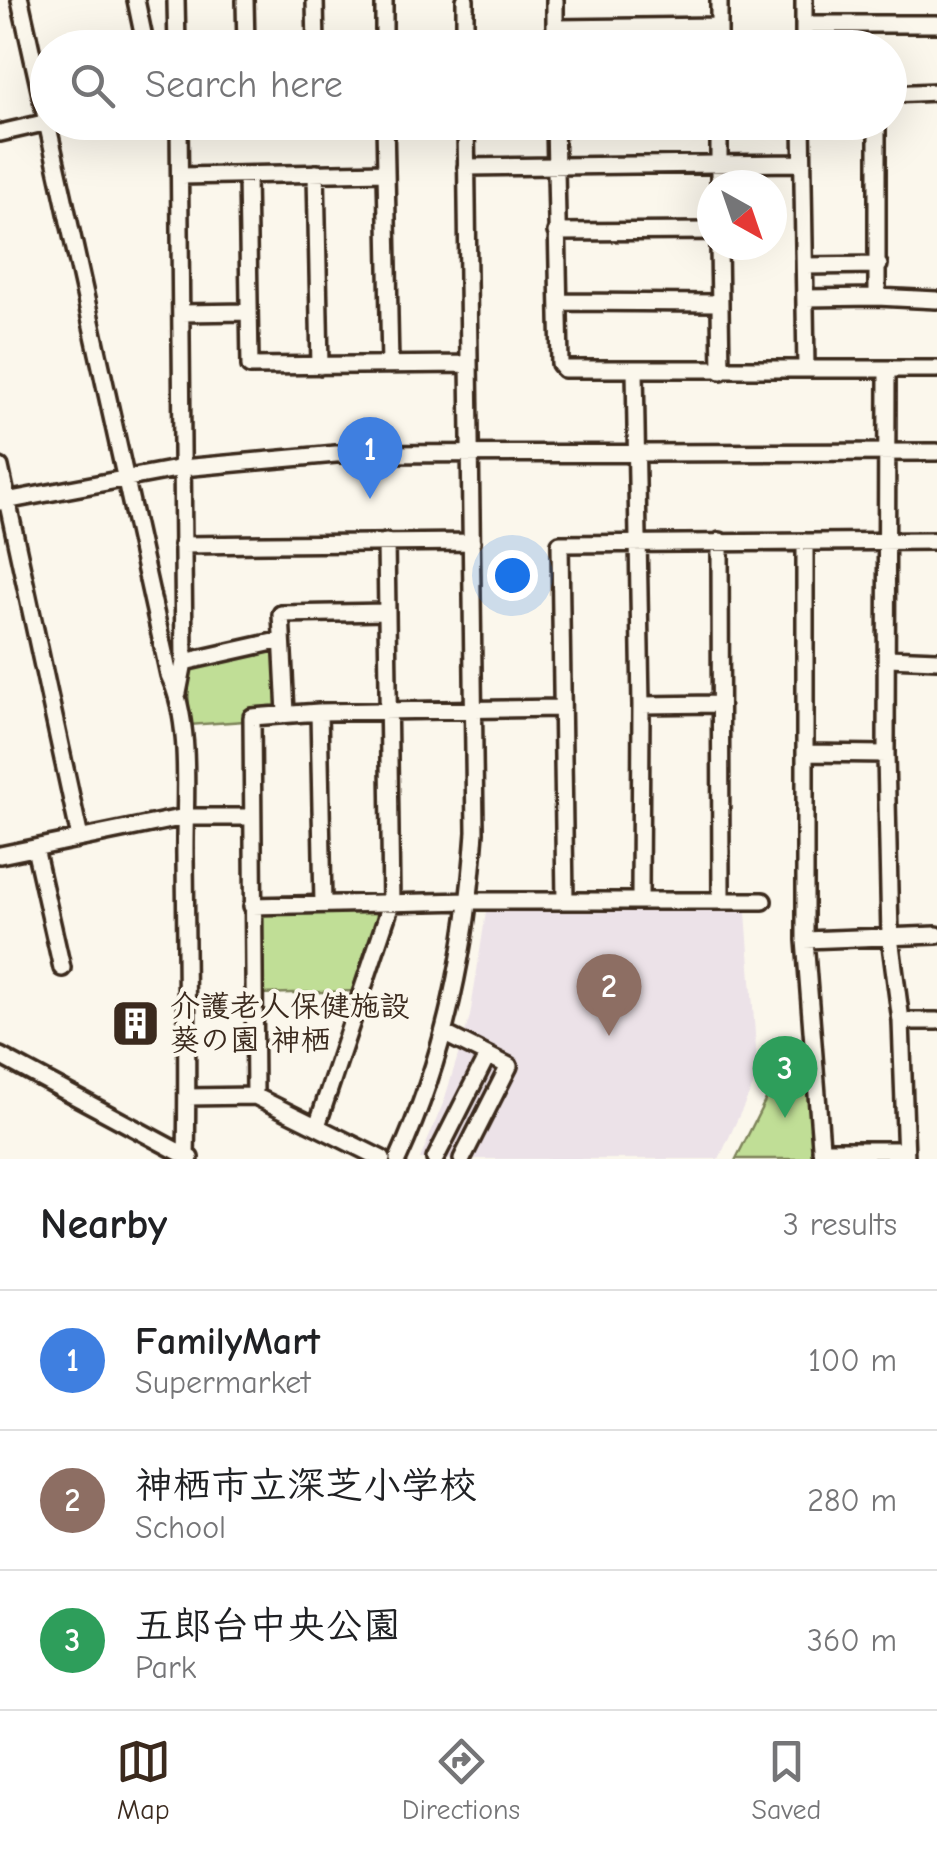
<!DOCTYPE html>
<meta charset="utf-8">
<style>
:root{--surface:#fff;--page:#f6f6f6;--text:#202124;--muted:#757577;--line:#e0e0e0;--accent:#3b2a1e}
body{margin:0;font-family:"Comic Neue","Klee One",sans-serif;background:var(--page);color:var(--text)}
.compass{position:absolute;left:697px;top:170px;width:90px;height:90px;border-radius:50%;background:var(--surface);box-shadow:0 10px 40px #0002;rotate:140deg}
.you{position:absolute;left:512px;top:575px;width:35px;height:35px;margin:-25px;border:8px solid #fff;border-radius:50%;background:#1a73e8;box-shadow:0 0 0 15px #1a73e833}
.badge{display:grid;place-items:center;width:65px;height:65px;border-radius:50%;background:var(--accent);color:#fff;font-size:32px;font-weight:700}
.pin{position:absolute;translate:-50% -82px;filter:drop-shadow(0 2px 5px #0008)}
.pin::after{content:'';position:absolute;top:52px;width:35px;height:30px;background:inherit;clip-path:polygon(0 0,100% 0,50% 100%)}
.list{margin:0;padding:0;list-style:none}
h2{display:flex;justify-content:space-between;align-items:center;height:130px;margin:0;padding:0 40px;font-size:42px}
h2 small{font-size:32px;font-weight:400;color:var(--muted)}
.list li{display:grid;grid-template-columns:65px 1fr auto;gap:30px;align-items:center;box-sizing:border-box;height:140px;padding:0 40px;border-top:2px solid var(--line)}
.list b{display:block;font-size:38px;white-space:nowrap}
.list p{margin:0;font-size:32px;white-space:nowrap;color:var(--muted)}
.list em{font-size:32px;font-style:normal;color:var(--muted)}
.icon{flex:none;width:55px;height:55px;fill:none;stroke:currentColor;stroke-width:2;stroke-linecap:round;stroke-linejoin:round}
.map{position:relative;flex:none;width:937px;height:1159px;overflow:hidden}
.search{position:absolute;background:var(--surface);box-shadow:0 10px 40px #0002;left:30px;right:30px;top:30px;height:110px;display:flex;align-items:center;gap:25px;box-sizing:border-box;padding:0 35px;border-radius:55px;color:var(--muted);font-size:38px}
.sheet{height:550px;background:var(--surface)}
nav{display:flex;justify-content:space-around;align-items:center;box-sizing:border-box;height:140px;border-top:2px solid var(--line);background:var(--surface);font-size:28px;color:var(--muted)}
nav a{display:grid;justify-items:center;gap:5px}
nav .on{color:var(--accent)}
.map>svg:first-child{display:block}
</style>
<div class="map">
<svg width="937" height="1159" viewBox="0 0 937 1159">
<rect width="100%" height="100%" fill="#fbf7ec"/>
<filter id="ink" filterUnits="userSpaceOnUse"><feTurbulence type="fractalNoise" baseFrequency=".01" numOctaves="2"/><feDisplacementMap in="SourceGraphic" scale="20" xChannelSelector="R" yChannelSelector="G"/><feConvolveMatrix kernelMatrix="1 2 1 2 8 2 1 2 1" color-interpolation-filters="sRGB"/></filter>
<g filter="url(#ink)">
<path fill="#ece2e8" d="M486,912H746L758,1075L719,1159H420L444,1101L470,1016Z"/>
<path fill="#c0de96" stroke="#7e845a" stroke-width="2.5" d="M274,647L277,650L281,707L277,711H245L244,721L189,725L188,669L191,666Z
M377,908L382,912L355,991L260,994L258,915L262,910Z
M809,1049L817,1159H736L777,1077L778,1051Z"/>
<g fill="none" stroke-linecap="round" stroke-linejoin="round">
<defs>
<path id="minor" d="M20,0L169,675C193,724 184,803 185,858C186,958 188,1059 186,1159
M136,0L146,48
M176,0L177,48
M245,0L246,48
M315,0L316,48
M384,0V48
M465,0V48
M555,0V48
M719,0V48
M805,24H937
M555,28L719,26
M804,48V0
M890,94L937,92
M385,122L390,365
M555,122L560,364L564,369H937
M802,122L806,368
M0,133L48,122
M466,167L803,163
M316,173L320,366
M247,175L250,366L468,364
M181,176L386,172
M719,185V122
M556,232L712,231
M719,245L721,371
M805,266L879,265
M877,297L937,300
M805,298L877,297V122
M559,302L720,303
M181,313L249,312
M635,370L641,705L640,899
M887,371L886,754L890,937L901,1021L906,1159
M0,467L80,838
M0,502L182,468L336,454L937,452
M720,541L721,901
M805,542V940L822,1159
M182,545L472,542
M888,658L937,660
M184,662L282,640
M178,693L184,662L179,122
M641,705L718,704
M319,712L323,904
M286,713L281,614L387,612
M805,753L886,754
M35,848L62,968
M0,855L185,817H250
M565,901L560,544L937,541
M252,906L470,901H763
M805,940L937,935
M901,1021H937
M445,1034L509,1066L462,1159
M0,1056L190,1158
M255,1096L252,717L319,712L561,708
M187,1097L255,1096L382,1159
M317,1126L391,904L386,542
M821,1150H905
M398,1159C446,1054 467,946 475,832L466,122
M435,1159L487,1056"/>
</defs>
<use href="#minor" stroke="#3b2a1e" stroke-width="22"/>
<use href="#minor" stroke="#fbf7ec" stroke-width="15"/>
</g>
</g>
<defs>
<symbol id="building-square" viewBox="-11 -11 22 22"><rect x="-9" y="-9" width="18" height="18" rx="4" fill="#3b2a1e" stroke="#fbf7ec"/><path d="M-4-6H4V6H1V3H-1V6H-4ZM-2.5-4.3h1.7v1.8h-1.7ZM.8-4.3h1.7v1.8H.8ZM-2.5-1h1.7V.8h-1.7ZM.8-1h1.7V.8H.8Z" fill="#fff"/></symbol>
</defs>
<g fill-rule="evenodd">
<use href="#building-square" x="108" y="996" width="55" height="55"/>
</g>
<g text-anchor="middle" stroke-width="8" stroke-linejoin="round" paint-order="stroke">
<g font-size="30" font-weight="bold" fill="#3b2a1e" stroke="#fbf7ec" text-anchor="start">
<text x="170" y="1016">介護老人保健施設<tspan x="170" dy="34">葵の園 神栖</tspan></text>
</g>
</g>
</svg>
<svg class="compass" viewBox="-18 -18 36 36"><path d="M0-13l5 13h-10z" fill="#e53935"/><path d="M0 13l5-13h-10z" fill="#757577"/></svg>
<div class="you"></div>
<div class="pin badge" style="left:370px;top:499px;background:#3f7fe0">1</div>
<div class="pin badge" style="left:609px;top:1036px;background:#8d6e63">2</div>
<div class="pin badge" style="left:785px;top:1118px;background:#2e9e5b">3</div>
<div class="search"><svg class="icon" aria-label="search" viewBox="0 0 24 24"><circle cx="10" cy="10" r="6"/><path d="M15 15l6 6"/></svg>Search here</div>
</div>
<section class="sheet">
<h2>Nearby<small>3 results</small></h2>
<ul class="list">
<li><span class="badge" style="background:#3f7fe0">1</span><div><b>FamilyMart</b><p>Supermarket</p></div><em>100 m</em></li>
<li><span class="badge" style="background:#8d6e63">2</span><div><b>神栖市立深芝小学校</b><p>School</p></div><em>280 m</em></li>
<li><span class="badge" style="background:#2e9e5b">3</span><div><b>五郎台中央公園</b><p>Park</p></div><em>360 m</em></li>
</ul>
</section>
<nav>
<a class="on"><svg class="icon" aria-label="map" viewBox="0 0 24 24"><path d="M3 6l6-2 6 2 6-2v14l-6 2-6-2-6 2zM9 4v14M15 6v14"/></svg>Map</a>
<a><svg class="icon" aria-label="directions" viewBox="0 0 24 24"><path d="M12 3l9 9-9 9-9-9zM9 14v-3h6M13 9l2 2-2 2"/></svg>Directions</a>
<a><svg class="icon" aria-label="saved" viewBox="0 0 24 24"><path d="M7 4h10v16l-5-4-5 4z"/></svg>Saved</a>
</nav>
